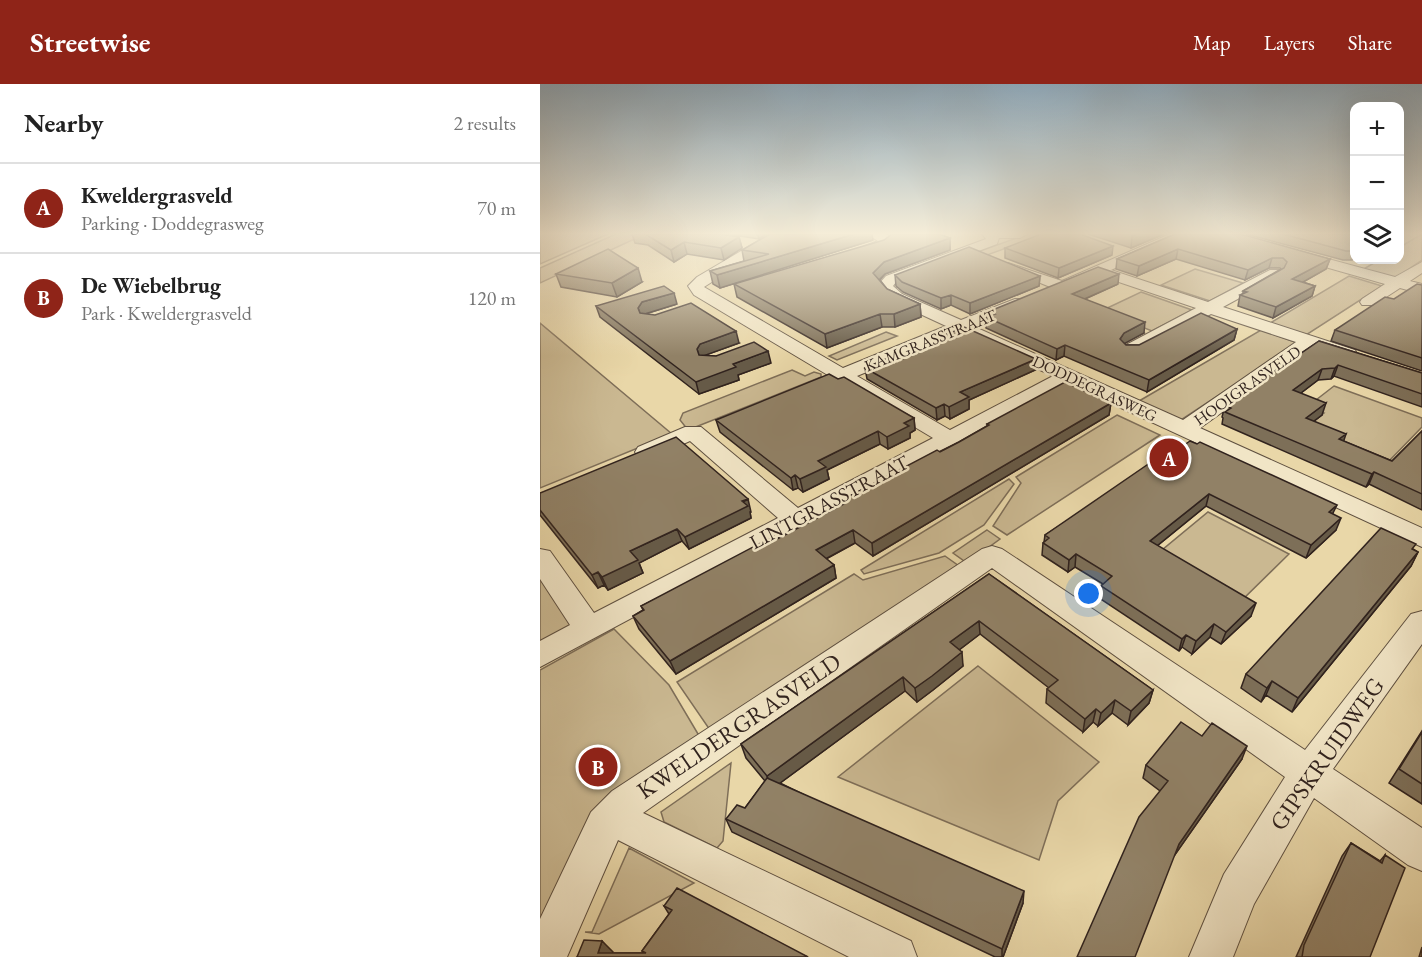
<!DOCTYPE html>
<meta charset="utf-8">
<style>
:root{--surface:#fff;--page:#f2f2f2;--text:#222;--muted:#767676;--line:#e0e0e0;--accent:#8f2418}
body{margin:0;font-family:"EB Garamond",serif;background:var(--page);color:var(--text)}
.controls{position:absolute;right:18px;top:18px;display:grid;overflow:hidden;border-radius:12px;box-shadow:0 6px 24px #0002}
.controls button{width:54px;height:54px;display:grid;place-items:center;padding:0;border:0;border-bottom:2px solid var(--line);background:var(--surface);color:var(--text);font:30px sans-serif}
.you{position:absolute;left:549px;top:510px;width:21px;height:21px;margin:-15px;border:4px solid #fff;border-radius:50%;background:#1a73e8;box-shadow:0 0 0 9px #1a73e833}
.badge{display:grid;place-items:center;width:39px;height:39px;border-radius:50%;background:var(--accent);color:#fff;font-size:20px;font-weight:700}
.pin{position:absolute;translate:-50% -50%;border:3px solid #fff;box-shadow:0 2px 6px #0006}
.list{margin:0;padding:0;list-style:none}
h2{display:flex;justify-content:space-between;align-items:center;height:78px;margin:0;padding:0 24px;font-size:26px}
h2 small{font-size:20px;font-weight:400;color:var(--muted)}
.list li{display:grid;grid-template-columns:39px 1fr auto;gap:18px;align-items:center;box-sizing:border-box;height:90px;padding:0 24px;border-top:2px solid var(--line)}
.list b{display:block;font-size:22px;white-space:nowrap}
.list p{margin:0;font-size:20px;white-space:nowrap;color:var(--muted)}
.list em{font-size:20px;font-style:normal;color:var(--muted)}
.icon{flex:none;width:33px;height:33px;fill:none;stroke:currentColor;stroke-width:2;stroke-linecap:round;stroke-linejoin:round}
.map{position:relative;flex:none;width:882px;height:873px;overflow:hidden}
header{display:flex;align-items:center;gap:36px;box-sizing:border-box;height:84px;padding:0 30px;background:var(--accent);color:#fff}
header strong{font-size:28px}
nav{display:flex;gap:33px;margin-inline-start:auto;font-size:21px}
main{display:flex}
aside{flex:1;background:var(--surface)}
.map>svg:first-child{display:block}
</style>
<header>
<strong>Streetwise</strong>
<nav><a>Map</a><a>Layers</a><a>Share</a></nav>
</header>
<main>
<aside>
<h2>Nearby<small>2 results</small></h2>
<ul class="list">
<li><span class="badge">A</span><div><b>Kweldergrasveld</b><p>Parking · Doddegrasweg</p></div><em>70 m</em></li>
<li><span class="badge">B</span><div><b>De Wiebelbrug</b><p>Park · Kweldergrasveld</p></div><em>120 m</em></li>
</ul>
</aside>
<div class="map">
<svg width="882" height="873" viewBox="0 0 882 873">
<rect width="100%" height="100%" fill="#e9d7a8"/>
<filter id="stains"><feTurbulence type="fractalNoise" baseFrequency=".00333" numOctaves="4"/><feColorMatrix values="0 0 0 0 .2 0 0 0 0 .09 0 0 0 0 .02 0 0 0 .5 -.17"/></filter>
<radialGradient id="worn" r=".72"><stop offset=".6" stop-color="#630" stop-opacity="0"/><stop offset="1" stop-color="#630" stop-opacity=".3"/></radialGradient>
<path fill="#cab891" stroke="#7e6e58" stroke-width="1.5" d="M0,150H68L0,180Z
M76,150H105L0,199V184Z
M488,150H505L353,205V202L362,195Z
M882,150V176L854,195L822,186L839,176H860V163Z
M655,185L703,199L670,217L621,201Z
M809,192L842,202L763,253L727,241Z
M601,208L652,226L612,247L561,227Z
M0,239L132,350L0,404Z
M721,246L758,259L641,336L599,317Z
M346,248L357,252L297,276L289,272Z
M252,286L265,292L274,288L281,290V293L148,346L140,336L143,329Z
M794,302L882,334V343L848,378L766,344L784,329L767,323Z
M577,331L620,351L467,451L453,442L481,399L476,393Z
M469,395L474,400L444,441L399,469L324,490L321,486Z
M668,428L749,470L699,519L616,471Z
M447,446L460,455L427,479L413,469Z
M405,472L419,482L172,649L137,598L314,490L323,496Z
M0,493L33,544L0,563Z
M74,545L129,601L161,655L0,838V586Z
M438,582L559,678L518,717L499,776L298,693Z
M191,679L183,757L177,764L124,738L121,728Z
M89,764L154,799L59,850L45,848H52Z"/>
<g fill="none" stroke-linecap="round" stroke-linejoin="round">
<defs>
<path id="minor" d="M230,150H247L164,203L303,284L406,242L350,216L336,203L346,192L446,155L442,150H487L480,154H459L457,160L356,198L353,202L362,210L421,236L475,215H487L489,218L487,221L435,243L643,336L756,258L671,230L596,270H584L581,266L584,262L656,224L558,191L520,207L461,183L468,179L522,197L630,150H649L571,186L668,218L730,186H740L742,189L740,192L683,223L815,266L817,270L808,276L772,264L660,344L882,444V463L529,300L0,583V557L30,541L0,495V465L10,467L54,529L238,434L150,357L114,373H98L95,368L98,363L145,343H161L258,424L393,354L154,211L148,202L157,193ZM420,249L513,292L410,346L317,292Z
M327,150H346L355,156C346,166 329,175 315,172V166L338,157Z
M755,166L855,193L882,178V189L870,197L882,200V210L860,204L834,221H822L820,218L822,215L845,200L750,173V167Z
M452,462L462,465L765,666L871,530L882,527V560L793,685L882,744V787L868,781L774,714L714,820L693,873H649L684,790L745,693L452,484L103,729L371,857L377,873H309L78,756L27,873H0V835L51,728L72,707L442,465Z"/>
</defs>
<use href="#minor" stroke="#5f5040" stroke-width="2"/>
<use href="#minor" fill="#f1e5c6" fill-rule="evenodd"/>
</g>
<path fill="#7d6f58" stroke="#31231e" stroke-width="1.5" d="M92,150H180L199,153L202,164L184,176L147,170L134,178L108,161L95,159Z
M188,150H226L219,155Z
M548,150H624L591,164Z
M635,150L790,175L786,185L763,198L775,202L772,212L733,234L698,222L700,211L703,210V207L741,185L740,184H729L705,196L636,175L597,192L576,185L577,175Z
M706,150H814V175L812,176H803Z
M401,151L410,154V166L345,190L340,196L347,205L380,220L381,233L355,243H342L287,264L197,213L194,200Z
M333,156L180,204L173,200L170,187L204,177L202,166Z
M465,164L572,171L518,194L465,174Z
M16,190L102,198L77,213L21,203Z
M355,191L500,192L499,202L430,230L411,221L401,225L363,208L356,202Z
M578,200L545,215L604,249L584,259L586,261H599L697,245L694,256L607,308L524,272L516,276L446,244V233L450,232V227Z
M882,201V287L791,257L795,246Z
M137,220L105,230L199,259L165,271L231,279L198,291L199,296L159,310L60,233L56,222Z
M397,254L495,286L429,316V325L410,335L405,332L397,336L327,295L325,284L360,276L397,260Z
M779,257L882,289V323L794,292L791,295L778,296L761,309L782,331L774,337L803,357L852,377L882,347V426L829,400L826,403L682,340L683,334L682,333L685,321Z
M298,295L374,334L375,346L370,349V354L348,365L340,360L287,386L289,395L263,408L258,404L253,406L180,348L176,336Z
M571,319L569,331L333,472L315,459L286,475L294,481L296,494L136,590L99,545L93,532L103,526L101,522L237,455L301,421L300,417L419,358L447,342V340Z
M625,374L793,430L796,446L766,474L666,422L617,462L711,532L681,560L670,553L652,570L642,563L639,567L559,514L561,502L563,500L535,483L528,488L502,471L503,459L504,458L505,451Z
M0,409L211,428H210L211,434L149,465L142,457L99,479L103,489L68,506L64,501L58,504L0,431Z
M873,465L878,468L871,482L752,628L726,611L721,618L701,604L706,590Z
M449,490L613,606L609,619L588,641L572,629L558,642L553,638L543,648L506,619L507,605L509,604L440,550L419,566L423,582L393,606L377,618L365,607L240,699L483,819L463,873H455L192,748L186,735L205,724L225,697L206,674L201,660Z
M882,647V720L849,699Z
M662,652L702,675L634,772L620,707L603,694L606,681Z
M811,759L840,777L845,771L830,873H756L802,772Z
M124,822L268,873H37L62,857L72,869H104L102,867L129,830Z
M882,863V873H879Z"/>
<path fill="#665a47" stroke="#31231e" stroke-width="1.5" d="M218,150H226L219,155Z
M314,150H332L333,156L180,204L177,191Z
M597,150H624L591,164L592,152Z
M199,153L202,164L184,176L181,164Z
M410,154V166L345,190L334,201L333,189L344,178Z
M144,158L147,170L134,178L131,166Z
M573,162L572,171L518,194L519,184Z
M638,165L636,175L597,192L599,182Z
M732,174L729,184L705,196L708,186Z
M790,175L786,185L749,206L752,195Z
M98,184L102,198L77,213L72,199Z
M579,190L578,200L531,221L532,210Z
M500,192L499,202L430,230V219Z
M775,202L772,212L733,234L736,223Z
M134,209L137,220L105,230L102,235L98,224L102,218Z
M411,211V221L401,225V214Z
M380,220L381,233L355,243L354,230Z
M340,230L342,243L287,264L285,250Z
M605,238L604,249L582,261L580,255L584,249Z
M697,245L694,256L607,308L609,296Z
M196,247L199,259L163,272L160,277L157,265L160,260Z
M525,261L524,272L516,276L517,265Z
M228,267L231,279L198,291L199,296L159,310L156,298L193,280Z
M496,275L495,286L429,316V325L410,335L409,323L420,308Z
M798,281L794,292L791,295L795,284Z
M782,285L778,296L749,318L753,306Z
M571,319L569,331L333,472L332,459Z
M786,319L782,331L762,346L766,334Z
M404,320L405,332L397,336L396,324Z
M374,334L375,346L370,349V354L348,365L347,353L364,339Z
M338,347L340,360L287,386L289,395L263,408L260,395L278,377Z
M806,350L802,362L799,355Z
M834,388L829,400L826,403L832,390Z
M255,391L258,404L253,406L251,394Z
M669,410L666,422L607,470L610,457Z
M208,415L211,428H210L211,434L149,465L145,453Z
M797,421L791,433L789,428Z
M801,434L796,446L766,474L771,461Z
M137,445L142,457L99,479L103,489L68,506L62,493L90,467Z
M313,446L315,459L278,479L276,466Z
M878,468L871,482L752,628L758,614Z
M536,470L535,483L528,488L529,476Z
M294,481L296,494L136,590L130,577Z
M58,488L64,501L58,504L52,491Z
M716,519L711,532L681,560L686,548Z
M439,537L440,550L411,572L410,558Z
M674,540L670,553L652,570L656,557Z
M646,551L642,563L639,567L642,555Z
M422,568L423,582L393,606L377,618L375,604Z
M363,593L365,607L232,705L227,692Z
M732,597L726,611L721,618L727,604Z
M613,606L609,619L588,641L591,627Z
M575,616L572,629L558,642L561,629Z
M556,625L553,638L543,648L545,635Z
M707,662L702,675L634,772L639,760Z
M484,807L483,819L463,873H462V865Z
M62,857L73,868L71,873L58,869Z"/>
<path fill="#918166" stroke="#31231e" stroke-width="1.5" d="M105,150H180L199,153L181,164L144,158L131,166Z
M230,150H314L177,191L170,187L229,170L202,166Z
M352,150H399L410,154L344,178L333,189L347,205L380,220L354,230H340L285,250L194,200L344,156Z
M501,150H540L573,162L519,184L465,164Z
M635,150H701L790,175L752,195L775,202L736,223L700,211L707,208L703,207L744,184L747,178L743,174H732L708,186L638,165L599,182L577,175Z
M743,150H814V167H806Z
M429,163L500,192L430,219L411,211L401,214L362,198L355,191Z
M68,165L98,184L72,199L16,190Z
M558,183L579,190L532,210L605,238L584,249L580,255L586,261H599L661,229L697,245L609,296L525,261L517,265L446,233L455,230L450,227Z
M877,200L882,201V274L795,246L845,213L854,215Z
M124,202L134,209L102,218L98,224L100,229L115,231L151,219L196,247L160,260L157,265L159,271L176,272L214,258L228,267L193,280L196,283L156,298L56,222Z
M424,243L496,275L420,308L429,313L409,323L404,320L396,324L325,284L352,272L360,276L404,257L397,254Z
M779,257L882,289V310L798,281L795,284L782,285L753,306L786,319L766,334L806,350L799,355L852,377L882,347V410L834,388L832,390L685,328L691,324L685,321Z
M289,290L298,295L304,293L374,334L364,339L369,342L347,353L338,347L278,377L286,383L260,395L255,391L251,394L176,336Z
M525,298L571,319L332,459L313,446L276,466L294,481L130,577L93,532L104,526L101,522L234,452L237,455L304,420L300,417L397,366L400,368L419,358L449,341L447,340Z
M136,353L208,415L202,417L208,422L145,453L137,445L90,467L98,476L62,493L58,488L52,491L0,426V409Z
M650,357L657,360L660,358L797,421L789,428L801,434L771,461L669,410L610,457L716,519L686,548L674,540L656,557L646,551L642,555L561,502L572,492L536,470L529,476L503,459L509,454L505,451L620,372L625,374Z
M841,444L876,460L872,465L878,468L758,614L732,597L727,604L706,590Z
M449,490L613,606L591,627L575,616L561,629L556,625L545,635L507,605L518,596L439,537L410,558L422,568L392,592L375,604L363,593L227,692L201,660Z
M641,638L662,652L672,639L707,662L639,760L595,873H537L599,733L628,697L606,681Z
M882,648V700L859,685Z
M227,694L484,807L462,865L186,735L197,721L205,724Z
M811,759L842,779L845,771L865,784L830,873H762L764,861Z
M137,804L268,873H37L44,856L62,857L58,869H106L102,867L132,826L124,822Z"/>
<linearGradient id="sky" x2="0" y2="1"><stop stop-color="#8faabc"/><stop offset="0.55" stop-color="#f5edd8"/><stop offset="1" stop-color="#f5edd8" stop-opacity="0"/></linearGradient>
<rect width="882" height="272" fill="url(#sky)"/>
<g text-anchor="middle" stroke-width="5" stroke-linejoin="round" paint-order="stroke">
<g font-size="16" fill="#31231e" stroke="#f1e5c6">
<text transform="translate(390 256) rotate(-22)" y="6">KAMGRASSTRAAT</text>
<text transform="translate(707 301) rotate(-35)" y="6">HOOIGRASVELD</text>
<text transform="translate(555 304) rotate(25)" y="6">DODDEGRASWEG</text>
</g>
<g font-size="20" fill="#31231e" stroke="#f1e5c6">
<text transform="translate(289 418) rotate(-28)" y="7">LINTGRASSTRAAT</text>
</g>
<g font-size="24" fill="#31231e" stroke="#f1e5c6">
<text transform="translate(199 642) rotate(-34)" y="8">KWELDERGRASVELD</text>
<text transform="translate(787 670) rotate(-55)" y="8">GIPSKRUIDWEG</text>
</g>
</g>
<rect width="100%" height="100%" filter="url(#stains)"/>
<rect width="100%" height="100%" fill="url(#worn)"/>
</svg>
<div class="controls">
<button>+</button>
<button>−</button>
<button><svg class="icon" aria-label="layers" viewBox="0 0 24 24"><path d="M12 4l9 5-9 5-9-5zM3 14l9 5 9-5"/></svg></button>
</div>
<div class="you"></div>
<div class="pin badge" style="left:629px;top:374px">A</div>
<div class="pin badge" style="left:58px;top:683px">B</div>
</div>
</main>
